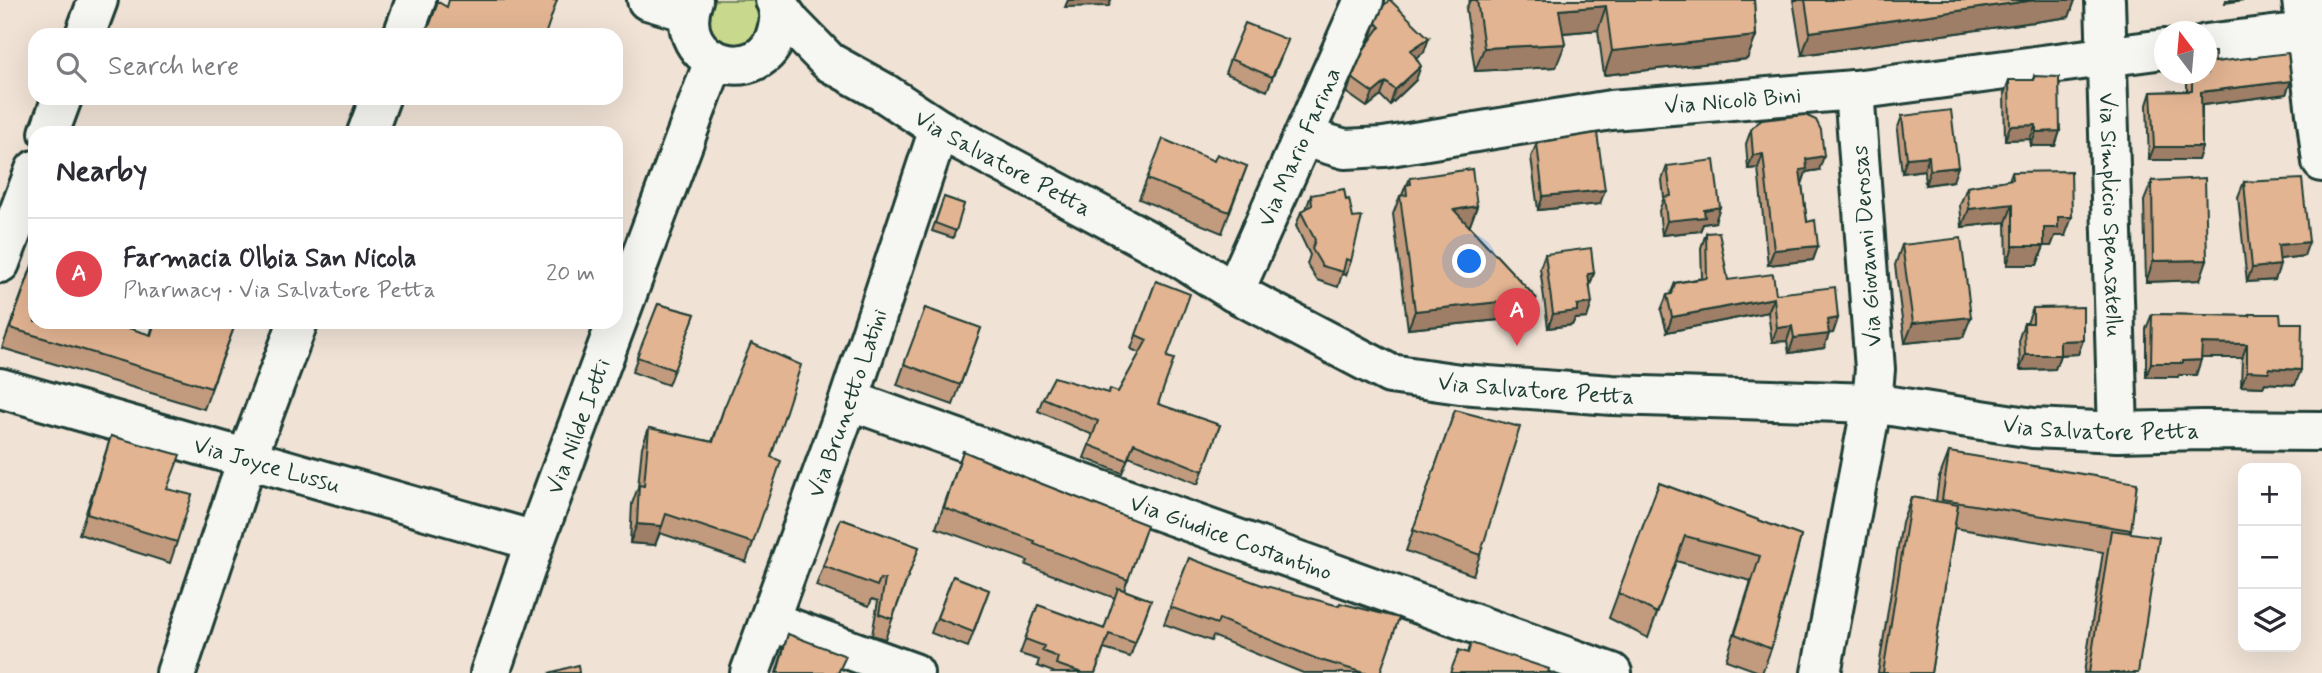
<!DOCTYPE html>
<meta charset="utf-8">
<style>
:root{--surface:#fff;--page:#f7f7f7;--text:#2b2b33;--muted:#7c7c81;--line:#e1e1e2;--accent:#0b8043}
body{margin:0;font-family:Mynerve,sans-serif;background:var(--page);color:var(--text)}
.controls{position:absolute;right:21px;bottom:21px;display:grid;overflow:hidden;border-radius:14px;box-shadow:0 7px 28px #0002}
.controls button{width:63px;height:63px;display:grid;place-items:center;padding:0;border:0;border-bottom:2px solid var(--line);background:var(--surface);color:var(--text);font:35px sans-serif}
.compass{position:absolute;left:2154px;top:21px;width:63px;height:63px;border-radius:50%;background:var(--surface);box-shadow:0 7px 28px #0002;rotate:344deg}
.you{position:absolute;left:1470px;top:262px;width:24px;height:24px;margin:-18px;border:5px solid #fff;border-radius:50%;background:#1a73e8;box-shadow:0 0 0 10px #1a73e833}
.badge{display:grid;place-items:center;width:46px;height:46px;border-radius:50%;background:var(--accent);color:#fff;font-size:23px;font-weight:700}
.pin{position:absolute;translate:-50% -58px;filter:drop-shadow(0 2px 4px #0008)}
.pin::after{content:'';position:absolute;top:37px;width:24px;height:21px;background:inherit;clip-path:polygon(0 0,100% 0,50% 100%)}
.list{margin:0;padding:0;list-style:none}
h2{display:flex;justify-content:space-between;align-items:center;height:91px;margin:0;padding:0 28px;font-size:30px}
h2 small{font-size:23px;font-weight:400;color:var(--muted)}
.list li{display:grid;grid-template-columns:46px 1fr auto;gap:21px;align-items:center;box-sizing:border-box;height:112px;padding:0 28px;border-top:2px solid var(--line)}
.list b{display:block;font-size:26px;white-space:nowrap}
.list p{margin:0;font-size:23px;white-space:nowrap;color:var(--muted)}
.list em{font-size:23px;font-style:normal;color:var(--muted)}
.icon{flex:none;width:38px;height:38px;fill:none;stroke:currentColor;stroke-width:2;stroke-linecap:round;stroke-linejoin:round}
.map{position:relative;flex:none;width:2322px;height:673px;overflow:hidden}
.search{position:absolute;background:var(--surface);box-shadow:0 7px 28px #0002;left:28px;top:28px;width:595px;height:77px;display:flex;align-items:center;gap:18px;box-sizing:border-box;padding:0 24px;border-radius:21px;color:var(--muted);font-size:26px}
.panel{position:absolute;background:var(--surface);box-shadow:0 7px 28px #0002;left:28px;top:126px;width:595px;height:203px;border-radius:21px}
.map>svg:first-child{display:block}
</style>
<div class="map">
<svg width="2322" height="673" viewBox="0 0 2322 673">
<rect width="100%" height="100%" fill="#f0e2d5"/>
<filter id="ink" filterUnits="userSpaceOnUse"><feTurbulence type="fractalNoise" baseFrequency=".0143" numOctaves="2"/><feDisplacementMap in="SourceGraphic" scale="14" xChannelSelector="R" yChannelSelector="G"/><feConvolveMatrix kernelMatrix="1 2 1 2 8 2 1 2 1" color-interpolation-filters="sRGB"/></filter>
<g filter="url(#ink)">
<path fill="#c8d98d" stroke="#748b60" stroke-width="2" d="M707,0H760L762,2L759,42L719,50L702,12Z"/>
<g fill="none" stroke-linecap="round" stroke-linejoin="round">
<defs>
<g id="minor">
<path d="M647,0L688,12"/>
<path d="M693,0C669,66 764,90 777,31C780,21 780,9 775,0"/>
<path id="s1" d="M2105,0L2118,432"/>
<path d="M2302,0L2322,162"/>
<path id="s2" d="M778,5L791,23L829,62L883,92L939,129L1177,256L1234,292L1390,374L1460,384L1612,395L1872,403L2033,428L2118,432L2202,430L2322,431"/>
<path d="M85,35L98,0"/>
<path d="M403,35L416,0"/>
<path d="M2206,44L2322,30"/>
<path d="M49,133L62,98"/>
<path d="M367,133L380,98"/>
<path id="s3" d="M1304,137L1345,149L1384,147L1611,110L1854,90L2164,49"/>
<path d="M0,263L35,170"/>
<path id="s4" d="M1234,292L1364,0"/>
<path id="s5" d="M0,388L535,541"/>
<path id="s6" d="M849,400L1612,673"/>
<path d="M770,621L914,673"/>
<path d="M176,673L254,439L298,322"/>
<path id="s7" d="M490,673L535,541L714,61"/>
<path id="s8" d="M750,673L849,400L939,129"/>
<path d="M1821,673L1872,403L1875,369L1854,90"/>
</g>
</defs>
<use href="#minor" stroke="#1f3d34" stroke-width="44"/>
<use href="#minor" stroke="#f6f6f2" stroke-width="38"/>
</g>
<path fill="#c29b7e" stroke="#1f3d34" stroke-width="2" d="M1470,0H1754L1756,36L1747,59L1604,75L1598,30L1563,33L1556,67L1475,71L1466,9Z
M1793,0H2075L2069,17L1802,55Z
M1376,23L1424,52L1416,58V80L1390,105L1381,96L1367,107L1347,93L1352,78L1372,39L1371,38Z
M1288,40L1267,91L1225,73L1230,59Z
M2215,62L2291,81L2286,94L2202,105V147L2198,160H2149L2147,105L2151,92L2187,91V74H2207Z
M2034,76L2060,131L2055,146H2031L2030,139L2005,140L2004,94L2009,80H2033Z
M510,98H522L521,102Z
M1902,116L1953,181L1925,185L1924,170L1902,173L1897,130Z
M1751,130L1819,170L1806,172L1802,184L1807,222L1818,246L1813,260L1768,265L1758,168L1748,169L1746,144Z
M1537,143L1600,204L1538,210L1531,157Z
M1214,161L1247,166L1222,233L1139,199L1147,179Z
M1667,166L1715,222L1703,224L1700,231L1662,235L1659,211L1664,197L1662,180Z
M2012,172L2065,236H2055L2051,246H2044L2037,265H2007L2006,222L1962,227L1960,205L1967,187L2009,180Z
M1410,178L1477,206L1470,225H1468L1536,298L1529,317L1408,329L1393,214L1400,196L1402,195L1406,185H1407Z
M2152,181L2200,280L2146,282L2144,201Z
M2244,182L2304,256L2279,259L2275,280L2247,282L2238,197Z
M1311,195L1351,261L1346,275L1342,274L1338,287L1317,280L1307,264L1310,255L1296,226L1301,212L1306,209Z
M944,197L964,204L953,238L932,231Z
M1706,233L1728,280L1776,294L1838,318L1833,333H1829L1824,348L1789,353L1787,341L1772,342L1768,312L1667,332L1661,310L1667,295H1670L1675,283L1702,278L1701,248Z
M1902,245L1963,337L1905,343L1895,265Z
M1545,254L1594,273L1590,285L1587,318L1575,319L1572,325L1548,328L1540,268Z
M35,257V322L150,335L154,322H236L204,409L2,348Z
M1156,281L1167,357L1158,404L1220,425L1198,484L1129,456L1122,473L1084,458L1093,435L1038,411L1043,398L1118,392L1140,353L1131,349Z
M658,304L695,314L668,385L632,372Z
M925,308L981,328L953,405L897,385Z
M2033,308L2083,340L2078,354L2060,355L2055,369L2020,370L2019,338L2024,323H2027Z
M2152,314L2249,316L2250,314L2281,323L2295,385L2265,383L2263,387L2241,386L2242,358H2201L2196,375H2179L2178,377H2146V329Z
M724,408L771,457L753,543L746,562L660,533L655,545L630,543L632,504L638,487L642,447L649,428L712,442Z
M1455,410L1480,555L1473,575L1406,551Z
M111,436L167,489L177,542L170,563L79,534Z
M963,451L1024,477L1147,525L1124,590L1151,600L1130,657L1104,649L1095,673H1052L1053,672L1037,666L1039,660L1020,654L1038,605L1104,629L1115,598L1026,565L1028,561L936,528Z
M1949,452L2131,530L2130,532L2138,673H2084L2103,552L1954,528L1931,673H1878L1902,522L1911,497L1936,501L1939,478Z
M1659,483L1801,536L1771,649L1762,673L1726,660L1751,581L1676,561L1648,638L1609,618Z
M841,519L919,547L885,639L872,635L878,601L872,599L869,606L816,586Z
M1189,558L1380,673H1303L1213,636L1211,641L1164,624Z
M953,576L989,590L968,647L931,633Z
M788,634L839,673H776Z"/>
<path fill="#9e7e66" stroke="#1f3d34" stroke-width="2" d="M1068,0H1111L1109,6L1065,7Z
M2035,0H2075L2069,17L1802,55L1810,32Z
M2226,0H2244L2225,3Z
M1606,6L1598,30L1551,34L1559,10Z
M1756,36L1747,59L1604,75L1612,51Z
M1429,38L1424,52L1406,65L1411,50Z
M1565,44L1556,67L1475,71L1484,48Z
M1421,66L1416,80L1390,105L1395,90Z
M2291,81L2286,94L2196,106L2201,92Z
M1386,82L1381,96L1367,107L1373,93Z
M2036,125L2030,139L2005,140L2010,126Z
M2060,131L2055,146H2031L2036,132Z
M2154,147H2202L2198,160H2149Z
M1763,154L1758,168L1748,169L1753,155Z
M1824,156L1819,170L1806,172L1802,184L1794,185L1800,170L1806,159Z
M1929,156L1924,170L1902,173L1907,158Z
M1958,167L1953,181L1925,185L1930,170Z
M1605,190L1600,204L1538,210L1543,196Z
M2013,204L2006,222L1962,227L1969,209Z
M1477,206L1470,225L1447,228L1454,210Z
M1720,207L1715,222L1703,224L1700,231L1662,235L1667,221L1704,210Z
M2058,217H2072L2065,236H2055L2051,246H2044L2037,265H2007L2013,246L2044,228Z
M2309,242L2304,256L2273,260L2278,245Z
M1818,246L1813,260L1768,265L1774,250Z
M2207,260L2200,280L2146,282L2153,261Z
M2280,265L2275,280L2247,282L2252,268Z
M1594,273L1589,288L1588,274Z
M1536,298L1529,317L1408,329L1415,311Z
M1774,298L1768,312L1667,332L1672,317Z
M1592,303L1587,318L1575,319L1572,325L1548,328L1553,314L1577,305Z
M1971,317L1963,337L1905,343L1913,323Z
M1838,318L1833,333L1822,334L1827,320Z
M1792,326L1787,341L1772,342L1777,328Z
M1829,334L1824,348L1789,353L1794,338Z
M2083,340L2078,354L2055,355H2060L2055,369L2020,370L2025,355L2060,341Z
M2202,343L2247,344L2242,358H2196Z
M2201,360L2196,375H2179L2178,377H2146L2151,363Z
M2269,368L2301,370L2295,385L2265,383L2263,387L2241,386L2247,371Z
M637,524L662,526L655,545L630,543Z"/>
<path fill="#e2b492" stroke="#1f3d34" stroke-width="2" d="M449,0H557L545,35H418L423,33L430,24L438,2L447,7Z
M1390,0L1429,38L1411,50L1421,66L1395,90L1386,82L1373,93L1352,78L1365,48L1380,27L1376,23L1384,5Z
M1477,0H1754L1756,36L1612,51L1606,6L1559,10L1565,44L1484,48Z
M1805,0H2035L1810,32Z
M1245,23L1288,40L1272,77L1230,59Z
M2207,52H2215V62L2288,53L2291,81L2201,92L2202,147H2154L2151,92L2192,91V74H2207Z
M2034,76L2059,77L2060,131L2036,132V125L2010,126L2009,80H2034Z
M1951,110L1958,167L1930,170L1929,156L1907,158L1902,116Z
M1805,115L1816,120L1821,130L1824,156L1806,159L1807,169L1800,170L1807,222L1815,220L1818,246L1774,250L1763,154L1753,155L1751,130L1755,125L1762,120Z
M1597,133L1605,190L1543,196L1537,143Z
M1163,139L1214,161L1217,154L1247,166L1229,212L1147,179Z
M1714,160L1720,207L1704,210L1705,217L1667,221L1664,197L1671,196L1667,166Z
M1472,169L1477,206L1454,210L1536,298L1415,311L1400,196L1407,195L1406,185L1411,184L1410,178Z
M2071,171L2072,217H2058V228H2044V246H2013V204L1969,209L1967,187L2013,179L2012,172Z
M2205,178L2207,260L2153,261L2152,181Z
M2302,179L2309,242L2278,245L2280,265L2252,268L2244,182Z
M1344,189L1346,200L1349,199L1353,218L1362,217L1351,261L1346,259L1343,272L1322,266L1312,249L1315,240L1301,212L1312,205L1311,195Z
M944,197L964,204L956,231L935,223Z
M1719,232L1728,280L1773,274L1776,294L1835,287L1838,318L1827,320L1829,334L1794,338L1792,326L1777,328L1774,298L1672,317L1667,295L1672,294L1675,283L1707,278L1706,233Z
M1961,238L1971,317L1913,323L1902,245Z
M1591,248L1594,273L1588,274L1592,303L1577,305V311L1553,314L1545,254Z
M35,258V322H109L151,335L155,322H236L211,388L10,328Z
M1156,281L1190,294L1167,357L1174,359L1158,404L1220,425L1203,471L1134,443L1127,460L1089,445L1098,421L1043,398L1054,377L1108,393L1110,389L1118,392L1147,340L1136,335Z
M658,304L695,314L674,370L637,357Z
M2083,307V340L2060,341V355H2025L2024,323H2033V308Z
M925,308L981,328L960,385L904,364Z
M2152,314L2250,316V314H2280L2281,323H2302L2301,370L2269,368V372L2247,371V344L2202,343L2201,360L2183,361V363H2151Z
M751,343L801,365L771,457L781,461L753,543L666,514L662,526L637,524L639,485L644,486L649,428L713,442L724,408Z
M1455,410L1520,427L1480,555L1413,530Z
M111,436L180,455L167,489L192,495L177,542L87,514Z
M963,451L1024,477L1147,525L1128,580L1034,544L1035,541L944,508Z
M1949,452L2137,483L2131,530L1942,500Z
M1659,483L1801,536L1771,649L1735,634L1760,556L1685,536L1657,613L1618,593Z
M1911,497L1958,505L1931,673H1883Z
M841,519L919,547L892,619L879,614L885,580L880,579L877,586L823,566Z
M2111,530L2159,537L2138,673H2089Z
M1189,558L1262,585L1339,606L1340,603L1399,618L1380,673H1364L1317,659L1219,619L1217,624L1170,607Z
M953,576L989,590L973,632L937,618Z
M1118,588L1151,600L1135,643L1109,634L1095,673H1082L1056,664L1058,657L1042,651L1044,646L1025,639L1038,605L1104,629Z
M788,634L846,656L838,673H777Z
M1471,643L1549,669L1548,673H1450L1459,650L1468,653Z
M578,665L579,673H549Z"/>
</g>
<g text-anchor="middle" stroke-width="6" stroke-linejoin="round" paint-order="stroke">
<g font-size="23" fill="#1f3d34" stroke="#f6f6f2">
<text dy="8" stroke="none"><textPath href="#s3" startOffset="434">Via Nicolò Bini</textPath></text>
<text dy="8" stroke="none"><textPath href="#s4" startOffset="159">Via Mario Farina</textPath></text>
<text dy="8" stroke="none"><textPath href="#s2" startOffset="278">Via Salvatore Petta</textPath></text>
<text dy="8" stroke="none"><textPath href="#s1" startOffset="215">Via Simplicio Spensatellu</textPath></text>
<text transform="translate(1866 246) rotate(-94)" y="8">Via Giovanni Derosas</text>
<text dy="8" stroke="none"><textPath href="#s2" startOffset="866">Via Salvatore Petta</textPath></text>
<text dy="8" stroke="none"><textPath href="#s8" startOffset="287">Via Brunetto Latini</textPath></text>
<text dy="8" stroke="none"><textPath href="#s7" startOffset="262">Via Nilde Iotti</textPath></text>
<text dy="8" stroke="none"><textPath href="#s2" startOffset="1433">Via Salvatore Petta</textPath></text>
<text dy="8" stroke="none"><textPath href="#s5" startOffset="278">Via Joyce Lussu</textPath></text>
<text dy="8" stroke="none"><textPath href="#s6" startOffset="406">Via Giudice Costantino</textPath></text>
</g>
</g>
</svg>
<div class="controls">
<button>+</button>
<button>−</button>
<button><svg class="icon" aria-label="layers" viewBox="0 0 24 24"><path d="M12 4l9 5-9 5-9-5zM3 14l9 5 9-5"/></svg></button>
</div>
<svg class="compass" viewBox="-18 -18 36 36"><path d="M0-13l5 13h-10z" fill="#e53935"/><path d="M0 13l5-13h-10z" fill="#7c7c81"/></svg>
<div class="you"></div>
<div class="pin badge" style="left:1517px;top:346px;background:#e0444e">A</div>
<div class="search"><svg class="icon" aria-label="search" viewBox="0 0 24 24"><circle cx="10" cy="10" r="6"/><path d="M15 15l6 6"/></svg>Search here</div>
<section class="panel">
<h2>Nearby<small></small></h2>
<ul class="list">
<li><span class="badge" style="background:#e0444e">A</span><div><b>Farmacia Olbia San Nicola</b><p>Pharmacy · Via Salvatore Petta</p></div><em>20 m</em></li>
</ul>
</section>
</div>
